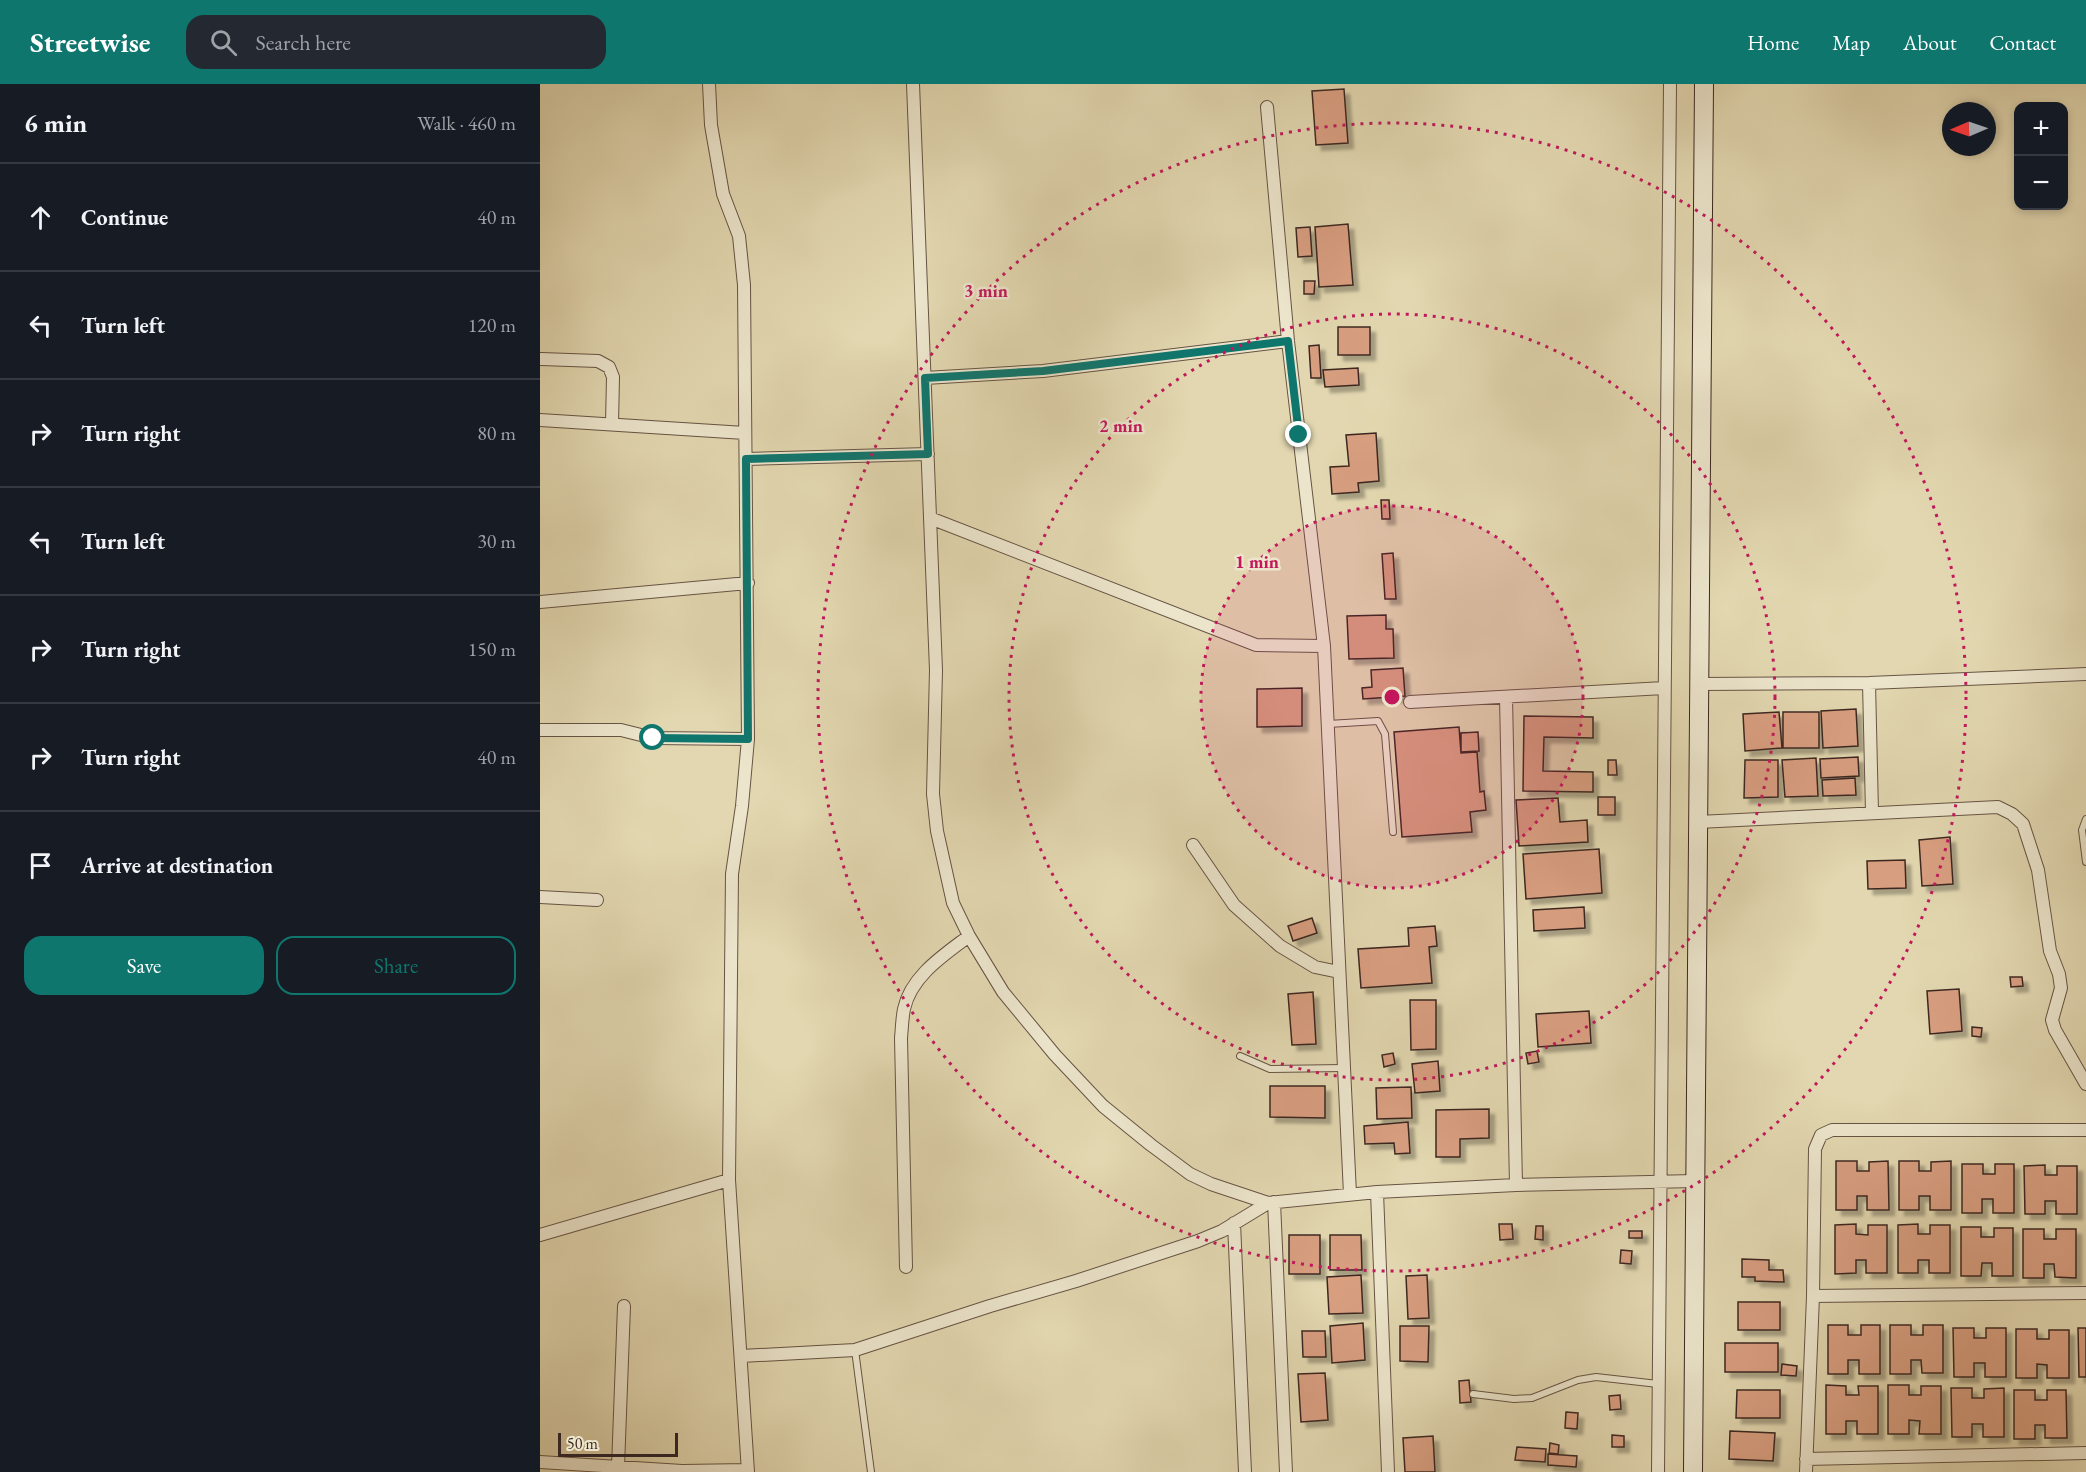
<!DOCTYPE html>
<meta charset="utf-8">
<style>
:root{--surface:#171b24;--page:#242831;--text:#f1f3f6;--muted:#9ea1a6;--line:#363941;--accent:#0f766e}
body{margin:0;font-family:"EB Garamond",serif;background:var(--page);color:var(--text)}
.controls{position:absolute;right:18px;top:18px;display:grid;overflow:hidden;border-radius:12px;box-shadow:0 3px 9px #0003}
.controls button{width:54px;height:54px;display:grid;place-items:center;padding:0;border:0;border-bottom:2px solid var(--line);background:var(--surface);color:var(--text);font:30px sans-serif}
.compass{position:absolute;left:1402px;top:18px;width:54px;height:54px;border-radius:50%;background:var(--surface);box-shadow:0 3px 9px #0003;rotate:268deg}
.scale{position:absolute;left:18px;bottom:15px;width:120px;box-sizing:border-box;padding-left:6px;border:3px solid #3c2820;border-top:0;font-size:16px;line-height:21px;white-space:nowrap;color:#3c2820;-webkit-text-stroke:4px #ece5cc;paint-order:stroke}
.stop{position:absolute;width:18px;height:18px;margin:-14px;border:4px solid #0f766e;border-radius:50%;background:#fff}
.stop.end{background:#0f766e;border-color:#fff;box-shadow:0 2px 6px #0008}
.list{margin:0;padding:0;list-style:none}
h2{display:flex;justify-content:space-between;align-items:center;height:78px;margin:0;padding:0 24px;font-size:26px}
h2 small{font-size:20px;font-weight:400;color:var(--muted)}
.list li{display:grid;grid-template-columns:39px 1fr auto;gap:18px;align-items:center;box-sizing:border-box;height:108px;padding:0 24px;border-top:2px solid var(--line)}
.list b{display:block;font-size:22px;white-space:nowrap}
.list em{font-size:20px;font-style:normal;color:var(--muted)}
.actions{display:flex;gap:12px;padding:18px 24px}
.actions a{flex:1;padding:14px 0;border:2px solid var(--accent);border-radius:18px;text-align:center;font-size:21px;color:var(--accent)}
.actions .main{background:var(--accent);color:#fff}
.icon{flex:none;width:33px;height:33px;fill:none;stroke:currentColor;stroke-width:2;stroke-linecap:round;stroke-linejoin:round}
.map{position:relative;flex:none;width:1546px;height:1388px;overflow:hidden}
header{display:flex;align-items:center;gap:36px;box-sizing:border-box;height:84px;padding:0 30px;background:var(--accent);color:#fff}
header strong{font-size:28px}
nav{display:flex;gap:33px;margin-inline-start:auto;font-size:21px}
.search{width:420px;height:54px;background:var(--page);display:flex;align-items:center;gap:15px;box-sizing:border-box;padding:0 21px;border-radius:18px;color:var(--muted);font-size:22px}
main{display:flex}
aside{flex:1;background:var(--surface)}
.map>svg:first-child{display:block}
</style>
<header>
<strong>Streetwise</strong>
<div class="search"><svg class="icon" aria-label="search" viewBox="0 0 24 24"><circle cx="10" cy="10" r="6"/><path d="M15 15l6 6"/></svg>Search here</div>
<nav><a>Home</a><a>Map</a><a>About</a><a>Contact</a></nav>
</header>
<main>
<aside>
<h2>6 min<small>Walk · 460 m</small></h2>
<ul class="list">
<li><svg class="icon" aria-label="ahead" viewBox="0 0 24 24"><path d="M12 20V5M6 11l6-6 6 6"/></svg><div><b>Continue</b></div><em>40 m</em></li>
<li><svg class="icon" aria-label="left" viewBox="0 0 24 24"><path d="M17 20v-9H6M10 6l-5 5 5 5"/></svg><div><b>Turn left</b></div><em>120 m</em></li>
<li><svg class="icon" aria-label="right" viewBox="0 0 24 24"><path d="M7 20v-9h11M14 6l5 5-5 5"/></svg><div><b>Turn right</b></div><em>80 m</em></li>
<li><svg class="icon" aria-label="left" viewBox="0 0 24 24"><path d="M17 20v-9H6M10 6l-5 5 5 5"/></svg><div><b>Turn left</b></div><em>30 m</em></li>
<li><svg class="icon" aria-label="right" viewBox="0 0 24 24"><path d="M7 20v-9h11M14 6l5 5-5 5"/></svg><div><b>Turn right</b></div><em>150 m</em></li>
<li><svg class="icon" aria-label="right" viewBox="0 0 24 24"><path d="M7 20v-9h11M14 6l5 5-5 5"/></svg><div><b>Turn right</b></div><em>40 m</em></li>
<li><svg class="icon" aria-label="arrive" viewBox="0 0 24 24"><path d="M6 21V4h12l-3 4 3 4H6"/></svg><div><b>Arrive at destination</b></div></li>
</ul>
<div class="actions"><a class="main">Save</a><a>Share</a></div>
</aside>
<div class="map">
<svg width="1546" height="1388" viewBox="0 0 1546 1388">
<defs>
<filter id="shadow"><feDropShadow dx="5.5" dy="5.5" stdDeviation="1.5" flood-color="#0004"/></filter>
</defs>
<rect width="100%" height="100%" fill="#e2d7b0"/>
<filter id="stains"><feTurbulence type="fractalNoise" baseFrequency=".00333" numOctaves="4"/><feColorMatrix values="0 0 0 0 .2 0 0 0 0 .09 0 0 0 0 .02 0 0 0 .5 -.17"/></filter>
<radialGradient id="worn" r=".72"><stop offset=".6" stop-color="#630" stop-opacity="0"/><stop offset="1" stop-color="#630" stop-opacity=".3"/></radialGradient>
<path fill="#d89e80" stroke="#3c2820" stroke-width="1.5" filter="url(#shadow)" d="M804,5L808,59L776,61L772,7Z
M808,140L813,201L779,203L775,143Z
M770,143L772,172L758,173L756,144Z
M764,197H775L774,210H764Z
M798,243H830V271H798Z
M779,261L781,294H771L769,262Z
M818,284L819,301L785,303L783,286Z
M836,349L839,397L818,399L819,408L792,410L790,383L809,382L806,351Z
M841,416H849L850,435H842Z
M853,469L856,515H845L842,470Z
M846,531V545H853L854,574L809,575L807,532Z
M863,584L865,612L823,615L822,604L832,603L831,586Z
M762,604V642L717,643V605Z
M1316,625L1318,662L1283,664L1281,627Z
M1239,628L1242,664L1205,667L1203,630Z
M1243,628H1279V664H1243Z
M984,632L1053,633V654L1004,653L1003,687L1053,688V708L983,707Z
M919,643L921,669L937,668L940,708L944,707L946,726L930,728L932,748L862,753L854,648Z
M938,648L939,667L921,668V649Z
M1318,673L1319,692L1281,694L1280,675Z
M1276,674L1278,712L1245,713L1242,676Z
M1068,676H1076L1077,691H1068Z
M1205,676H1238V713L1204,714Z
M1315,694L1316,711L1283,712L1282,696Z
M1058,713H1075V731H1058Z
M1018,714L1020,738L1047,736L1048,758L979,762L976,716Z
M1410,753L1413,800L1382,802L1379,756Z
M1059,765L1062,809L986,815L983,770Z
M1365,776L1366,804L1328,805L1327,777Z
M1044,823L1045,844L994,847L993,826Z
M772,834L777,849L753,857L748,842Z
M895,842L897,862L889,863L892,899L821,904L818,865L869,862L868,844Z
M1470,893H1482L1483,902L1471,903Z
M1419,905L1422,947L1390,950L1387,907Z
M773,908L776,960L752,961L748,910Z
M870,916H896V965L871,966Z
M1049,927L1051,959L998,963L996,930Z
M1432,943L1442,944L1441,953L1432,952Z
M997,967L999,978L988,980L986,969Z
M853,969L855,980L844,983L842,971Z
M898,977L900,1007L875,1009L872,980Z
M730,1002H785V1034L730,1033Z
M871,1003L872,1034L837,1035L836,1004Z
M949,1025V1054L920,1055V1073H896V1026Z
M868,1038L870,1069L855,1070L854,1059L825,1060L824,1042Z
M1296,1077H1317V1087H1329V1078L1348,1077L1349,1126H1327V1112H1317V1126H1296Z
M1359,1077H1379V1087H1391V1078L1411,1077V1126H1390V1112H1379V1126H1359Z
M1422,1080H1443V1090H1455V1080H1474V1129H1453V1115H1442V1129H1422Z
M1505,1081V1091H1517V1082H1537V1130H1516V1117H1505V1130H1485L1484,1082Z
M959,1140H972L973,1155L960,1156Z
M1316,1140V1150L1328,1151V1141H1347V1189H1326V1176H1316V1189L1295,1190V1141Z
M1378,1140V1150H1390V1141H1410V1189H1389V1176H1378V1189H1358V1141Z
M996,1142H1003V1156L995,1155Z
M1421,1143H1441V1153H1454V1144H1473V1192H1452V1179H1442L1441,1192H1421Z
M1483,1145H1504V1155H1516V1145H1536V1194L1515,1193L1514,1180H1504V1194H1483Z
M1089,1147H1102V1154H1089Z
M749,1151H780V1190H749Z
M790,1151H821L822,1186H790Z
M1081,1166L1092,1167L1091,1180L1080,1179Z
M1202,1175L1229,1176V1186H1243L1244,1198L1215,1197V1193H1202Z
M821,1191L823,1229L789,1230L787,1193Z
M887,1191L889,1234L868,1235L866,1192Z
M1198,1218H1240V1246H1198Z
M823,1239L825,1276L792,1279L790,1242Z
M1288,1241H1308V1251H1321V1241H1340V1290H1319V1276H1308V1290H1288Z
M1350,1241H1371V1251H1383V1241H1403V1289H1382L1381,1276H1371V1290H1350Z
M860,1242H889L888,1278L860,1277Z
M1413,1244H1434V1254H1446V1244H1466V1293H1445V1279H1434V1293H1414Z
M1538,1244H1546V1293H1539Z
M1476,1245H1497V1255H1509V1246H1529V1294H1507V1281L1497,1280V1294H1476Z
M762,1247H785L786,1273H763Z
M1185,1259H1238V1288H1185Z
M1242,1280L1257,1282L1256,1292L1241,1291Z
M785,1289L788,1336L761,1338L758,1290Z
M929,1296L931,1318L920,1319L919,1297Z
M1286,1301L1306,1302V1311H1319L1318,1302H1338V1350H1317V1337H1306V1350H1286Z
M1348,1301H1369V1311H1381V1302H1401V1350H1379L1380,1337L1369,1336V1350H1348Z
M1411,1304H1432V1314H1444V1305L1464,1304V1353H1443V1340H1432V1353H1412Z
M1197,1306H1240V1334H1196Z
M1474,1306H1495V1316H1507V1306H1526L1527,1354H1505V1341H1495V1355H1474Z
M1080,1311L1081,1325L1070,1326L1069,1312Z
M1026,1328L1038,1329L1037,1345L1025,1344Z
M1190,1347L1235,1349L1233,1377L1189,1375Z
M1072,1351L1084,1352V1363H1072Z
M893,1352L895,1388H865L863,1354Z
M1010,1359L1019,1361L1018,1370L1009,1369Z
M977,1363L1006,1365L1005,1378L975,1376Z
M1008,1370L1037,1372L1036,1383L1008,1381Z"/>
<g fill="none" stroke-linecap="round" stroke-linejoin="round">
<defs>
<path id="lane" d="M788,640L838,637L845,650L853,748
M1546,735L1542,746L1546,778
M700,972L730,985L804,984
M315,1266L331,1388
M933,1310L974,1315L992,1314L1038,1296L1056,1293L1118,1300"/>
<path id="street" d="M169,0L171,41L183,110L199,152L204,201L208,655L202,722L192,790L189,1096L208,1388
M373,0L396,586L393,710L397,747L413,819L429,852L463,908L515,971L563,1022L611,1061L650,1090L671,1100L728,1119L837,1108L976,1101L1155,1097
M727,23L748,257L784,562L810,1110
M1,275L58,277L69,283L73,293L72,340
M385,294L503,287L748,257
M0,336L205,349
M206,375L388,370
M390,434L716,561L784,562
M0,518L208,499
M1329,599L1332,728
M1159,600L1329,599L1546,590
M966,613L976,1101
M870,618L1124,604
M0,646H81L113,654L208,655
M1158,738L1458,723L1472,730L1483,740L1498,786L1510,867L1519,890L1521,904L1512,936L1515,946L1546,1000
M653,761L694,821L740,862L775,883L799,888
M0,813L57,816
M837,1108L848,1388
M734,1118L746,1388
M694,1139L705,1388
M0,1151L189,1096
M366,1183L361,954C362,944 362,935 364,925C371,892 404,871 429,852
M1273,1212L1546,1209
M201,1272L315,1266L450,1222L536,1197L658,1157L682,1147L728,1119
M1266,1375L1546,1369
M0,1378L142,1387L208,1386
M78,1383L84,1222
M1118,1388L1130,0
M1266,1388L1273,1212L1275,1065L1281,1051L1292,1046H1546"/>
<path id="secondary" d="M1153,1388L1164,0"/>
</defs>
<use href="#lane" stroke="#665444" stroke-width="8"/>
<use href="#street" stroke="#665444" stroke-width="14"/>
<use href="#secondary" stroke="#3c2820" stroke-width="20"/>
<use href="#lane" stroke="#ece5cc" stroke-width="6"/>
<use href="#street" stroke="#ece5cc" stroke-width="12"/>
<use href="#secondary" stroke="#ece5cc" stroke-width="18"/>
</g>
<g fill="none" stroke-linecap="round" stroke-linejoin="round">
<path stroke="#0f766e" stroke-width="8" d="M113,654L208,655L206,375L388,370L385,294L503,287L748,257L759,351"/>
</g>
<circle cx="852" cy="613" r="191" fill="#c2185b" fill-opacity=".12"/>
<g fill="none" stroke="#c2185b" stroke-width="3" stroke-dasharray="3 6">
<circle cx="852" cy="613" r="191"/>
<circle cx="852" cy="613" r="383"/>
<circle cx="852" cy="613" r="574"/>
</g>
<circle cx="852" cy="613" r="9" fill="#c2185b" stroke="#ece5cc" stroke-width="3"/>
<g font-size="18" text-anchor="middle" font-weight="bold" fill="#c2185b" stroke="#ece5cc" stroke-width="5" stroke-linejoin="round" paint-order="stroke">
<text x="446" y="213">3 min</text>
<text x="581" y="348">2 min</text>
<text x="717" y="484">1 min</text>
</g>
<rect width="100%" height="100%" filter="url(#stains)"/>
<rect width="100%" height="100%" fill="url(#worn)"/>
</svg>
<div class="controls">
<button>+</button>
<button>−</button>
</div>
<svg class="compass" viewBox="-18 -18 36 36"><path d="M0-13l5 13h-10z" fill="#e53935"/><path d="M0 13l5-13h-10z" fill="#9ea1a6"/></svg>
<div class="scale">50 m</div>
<div class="stop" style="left:113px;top:654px"></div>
<div class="stop end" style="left:759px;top:351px"></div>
</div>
</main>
